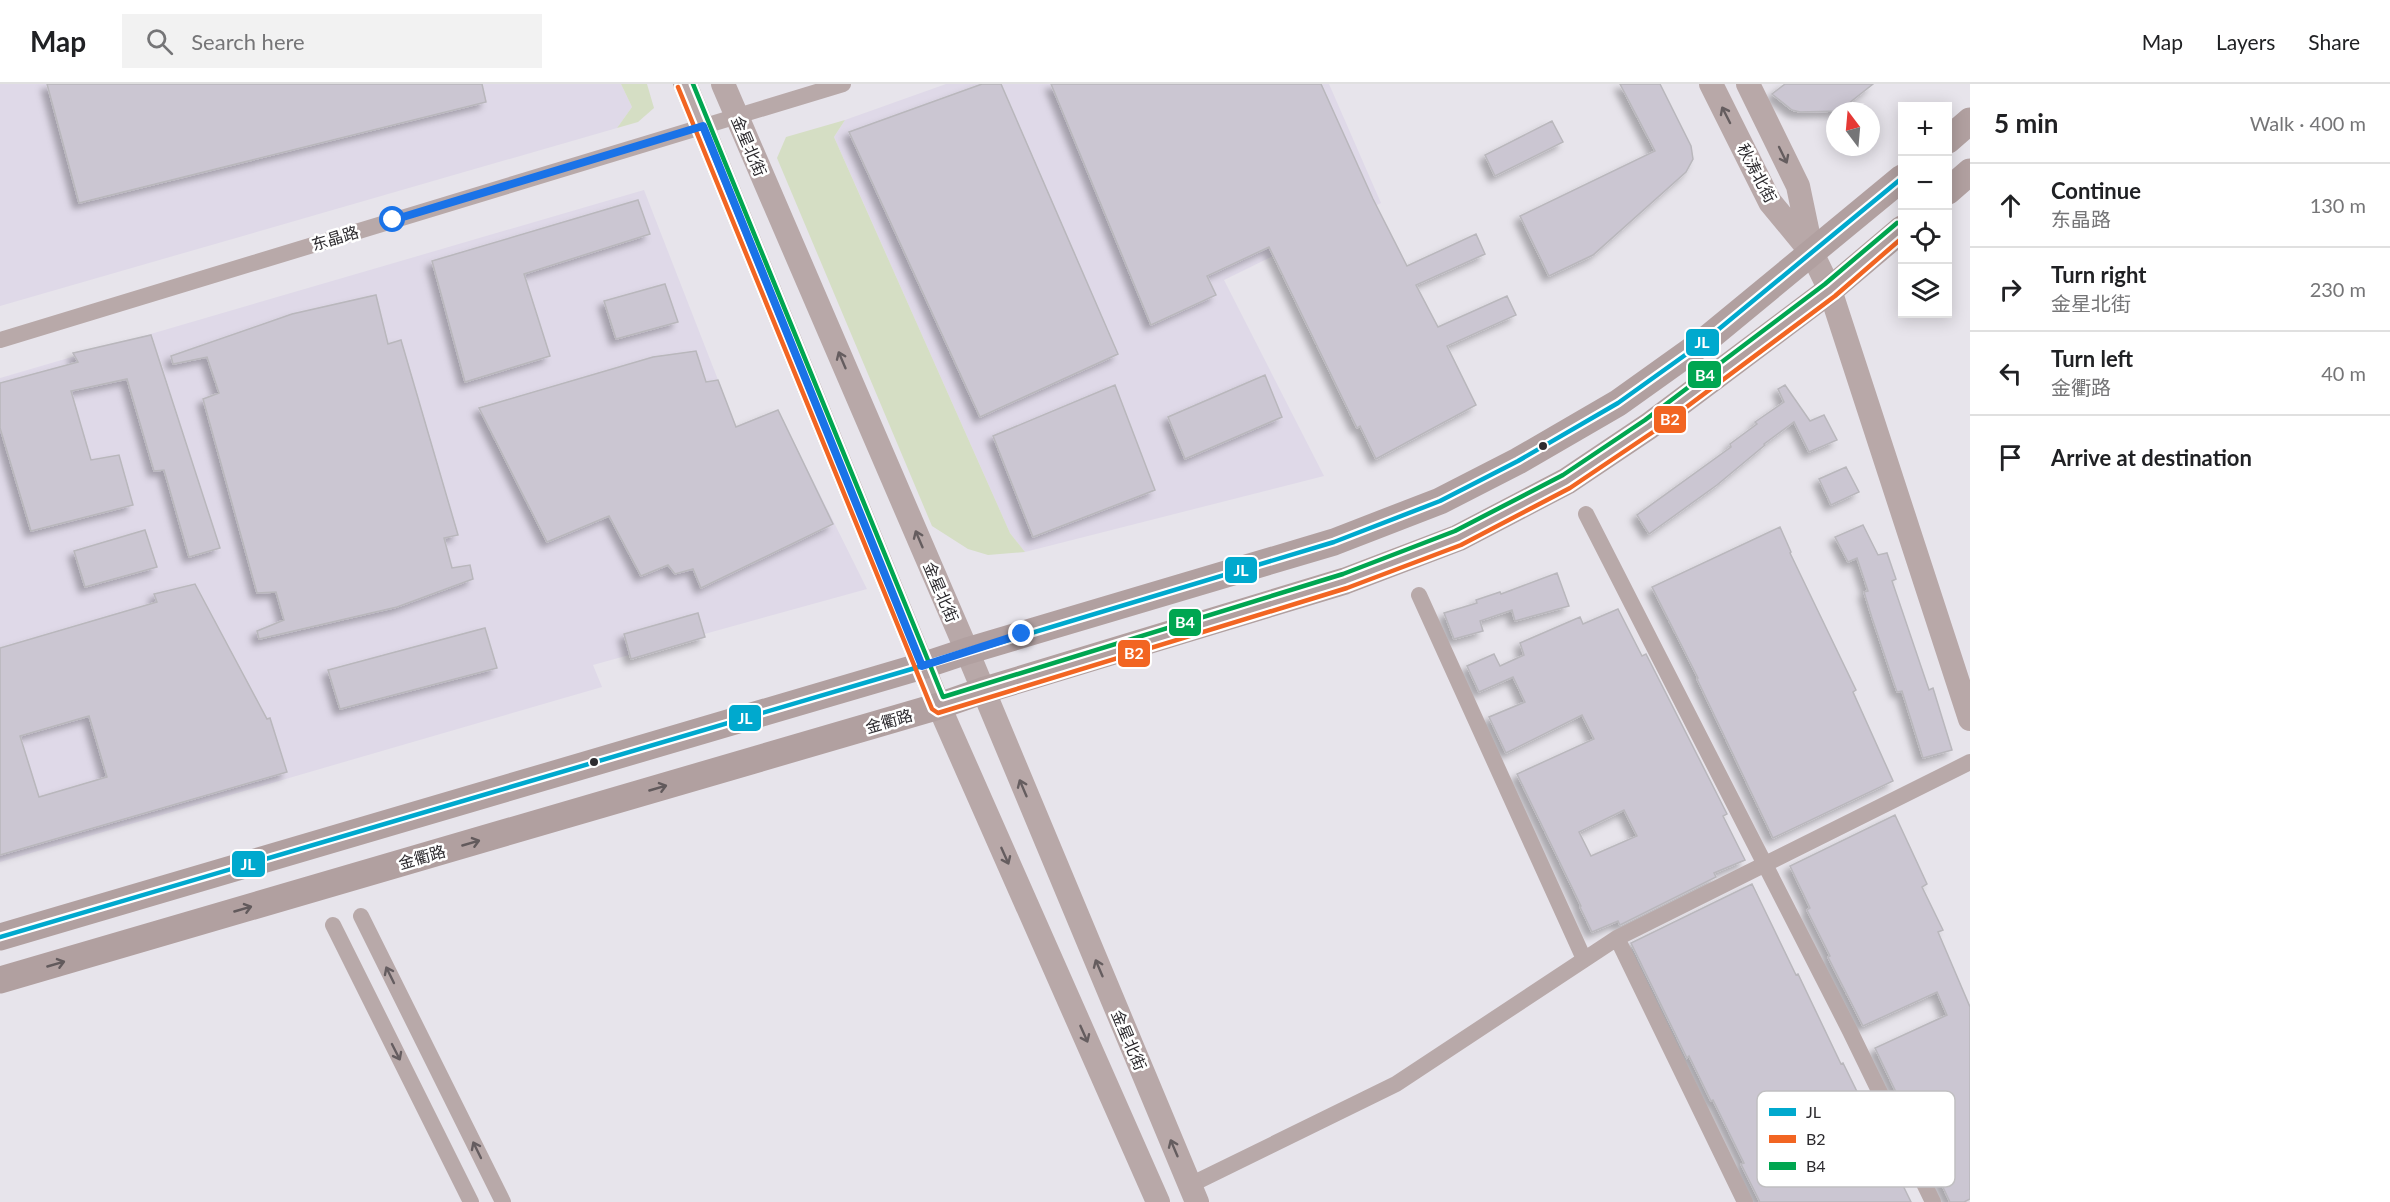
<!DOCTYPE html>
<meta charset="utf-8">
<style>
:root{--surface:#fff;--page:#f2f2f2;--text:#202124;--muted:#757577;--line:#e0e0e0}
body{margin:0;font-family:Lato,"Noto Sans SC",sans-serif;background:var(--page);color:var(--text)}
.controls{position:absolute;right:18px;top:18px;display:grid;overflow:hidden;border-radius:0px;box-shadow:0 3px 15px #0003}
.controls button{width:54px;height:54px;display:grid;place-items:center;padding:0;border:0;border-bottom:2px solid var(--line);background:var(--surface);color:var(--text);font:30px sans-serif}
.compass{position:absolute;left:1826px;top:18px;width:54px;height:54px;border-radius:50%;background:var(--surface);box-shadow:0 3px 15px #0003;rotate:344deg}
.stop{position:absolute;width:18px;height:18px;margin:-14px;border:4px solid #1a73e8;border-radius:50%;background:#fff}
.stop.end{background:#1a73e8;border-color:#fff;box-shadow:0 2px 6px #0008}
.list{margin:0;padding:0;list-style:none}
h2{display:flex;justify-content:space-between;align-items:center;height:78px;margin:0;padding:0 24px;font-size:26px}
h2 small{font-size:20px;font-weight:400;color:var(--muted)}
.list li{display:grid;grid-template-columns:39px 1fr auto;gap:18px;align-items:center;box-sizing:border-box;height:84px;padding:0 24px;border-top:2px solid var(--line)}
.list b{display:block;font-size:22px;white-space:nowrap}
.list p{margin:0;font-size:20px;white-space:nowrap;color:var(--muted)}
.list em{font-size:20px;font-style:normal;color:var(--muted)}
.icon{flex:none;width:33px;height:33px;fill:none;stroke:currentColor;stroke-width:2;stroke-linecap:round;stroke-linejoin:round}
.map{position:relative;flex:none;width:1970px;height:1118px;overflow:hidden}
header{display:flex;align-items:center;gap:36px;box-sizing:border-box;height:84px;padding:0 30px;background:var(--surface);border-bottom:2px solid var(--line)}
header strong{font-size:28px}
nav{display:flex;gap:33px;margin-inline-start:auto;font-size:21px}
.search{width:420px;height:54px;background:var(--page);display:flex;align-items:center;gap:15px;box-sizing:border-box;padding:0 21px;border-radius:0px;color:var(--muted);font-size:22px}
main{display:flex}
aside{flex:1;background:var(--surface)}
.map>svg:first-child{display:block}
</style>
<header>
<strong>Map</strong>
<div class="search"><svg class="icon" aria-label="search" viewBox="0 0 24 24"><circle cx="10" cy="10" r="6"/><path d="M15 15l6 6"/></svg>Search here</div>
<nav><a>Map</a><a>Layers</a><a>Share</a></nav>
</header>
<main>
<div class="map">
<svg width="1970" height="1118" viewBox="0 0 1970 1118">
<defs>
<filter id="shadow"><feDropShadow dx="-5.5" dy="5.5" stdDeviation="3" flood-color="#0004"/></filter>
</defs>
<rect width="100%" height="100%" fill="#e7e4eb"/>
<path fill="#dfd9e8" d="M0,0H621L632,23L617,44L0,222Z
M946,0H1329L1381,119L1224,196L1324,392L1025,468L1010,449L834,53L845,36Z
M644,106L736,342L778,326L867,505L593,581L602,603L0,778V294Z"/>
<path fill="#d5dec4" d="M621,0H647L654,24L638,38L617,44L632,23Z
M845,36L834,53L1010,449L1025,468L988,471L968,465L932,442L777,74L786,53Z"/>
<path fill="#cbc6d2" stroke="#b9b7bc" stroke-width="1.5" fill-rule="evenodd" filter="url(#shadow)" d="M47,0H482L486,18L79,119Z
M982,0H1001L1118,270L980,333L849,48Z
M1051,0H1321L1373,115L1407,182L1476,150L1485,170L1416,201L1438,243L1507,212L1516,231L1447,262L1476,321L1376,375L1360,342L1357,344L1269,163L1207,192L1216,211L1151,241Z
M1620,0H1660L1691,62L1693,75L1686,88L1593,171L1549,192L1520,132L1655,67Z
M1785,0H1873L1839,27L1800,28L1792,26L1772,10Z
M1552,37L1563,58L1495,92L1485,71Z
M638,116L650,150L524,190L550,272L465,298L432,177Z
M665,200L678,238L616,255L604,217Z
M376,211L388,260L401,256L458,451L444,454L452,484L470,481L473,495L397,523L259,555L257,547L284,536L276,508L257,509L203,315L219,309L207,273L173,280L171,272L292,230Z
M151,251L220,464L189,473L164,386L154,387L127,295L71,307L91,376L119,371L133,421L31,447L0,344V299L78,278L73,269Z
M696,267L706,298L718,296L736,343L778,326L833,440L701,504L693,485L675,490L668,481L641,492L609,432L547,458L479,324L653,273Z
M1265,291L1282,333L1185,375L1168,333Z
M1115,301L1155,406L1033,453L993,352Z
M1785,301L1810,337L1824,331L1837,356L1809,368L1794,338L1764,360L1765,361L1717,401L1649,450L1637,431L1731,363L1730,360L1757,340L1755,338L1784,318L1778,305Z
M1846,383L1859,408L1831,421L1819,395Z
M1863,441L1878,471L1887,469L1896,495L1892,497L1929,606L1933,604L1952,666L1923,674L1902,607L1897,608L1872,534L1864,508L1868,507L1857,474L1848,478L1835,453Z
M1780,443L1791,468L1790,469L1856,606L1853,608L1893,697L1773,754L1697,595L1698,594L1652,503Z
M145,446L157,483L85,503L74,467Z
M1557,489L1569,522L1515,537L1512,526L1480,537L1483,547L1454,555L1444,529L1477,519L1476,516L1500,508L1501,510Z
M195,500L267,635L270,634L287,688L0,771V564L157,518L154,510ZM89,632L107,693L39,713L20,652Z
M1618,525L1642,572L1646,570L1724,724L1727,730L1723,732L1745,776L1714,789L1716,793L1620,841L1618,837L1592,848L1580,823L1581,822L1517,690L1594,655L1582,631L1506,669L1489,633L1525,618L1513,593L1479,608L1467,582L1494,570L1500,582L1524,571L1520,559L1580,533L1583,540ZM1624,726L1637,752L1591,772L1579,748Z
M698,529L705,553L631,575L624,550Z
M485,544L497,584L340,625L328,586Z
M1895,731L1927,800L1922,803L1943,846L1938,848L1970,923V1115L1964,1118H1950L1930,1076L1926,1078L1914,1053L1917,1052L1875,964L1947,931L1937,908L1863,942L1828,873L1830,872L1807,826L1810,824L1790,782Z
M1752,800L1796,891L1798,890L1841,980L1843,979L1911,1118H1760L1741,1080L1744,1079L1713,1016L1711,1017L1689,972L1687,974L1631,859Z"/>
<g fill="none" stroke-linecap="round" stroke-linejoin="round">
<path stroke="#b8a9a9" stroke-width="16" d="M0,256L843,0
M1586,430L1850,947L1933,1118
M1419,511L1584,875
M361,832L503,1118
M333,841L471,1118
M1617,854L1745,1118
M1190,1101L1396,1000L1617,854L1970,678"/>
<path stroke="#b8a8a8" stroke-width="24" d="M685,0L939,622L1158,1118
M723,0L967,567L1197,1118
M1711,0L1770,118L1812,169L1830,206L1970,635
M1748,0L1798,102L1811,164"/>
<path stroke="#b1a0a0" stroke-width="27" d="M1948,56L1970,37
M1948,107L1970,88
M0,853L922,582L967,567L1334,458L1440,417L1518,377L1618,319L1702,259L1902,94
M0,896L939,622L982,607L1345,497L1458,454L1567,397L1649,342L1830,206L1902,145"/>
<defs>
<path id="bus-1" d="M0,853L922,582L1334,458L1440,417L1518,377L1618,319L1702,259L1902,94"/>
<path id="bus-2" d="M678,3L932,625L938,629L1347,504L1461,461L1570,404L1653,348L1835,212L1902,154"/>
<path id="bus-3" d="M693,0L943,613L1343,490L1455,447L1563,391L1645,336L1825,200L1897,139"/>
</defs>
<use href="#bus-1" stroke="#fff" stroke-width="9"/>
<use href="#bus-2" stroke="#fff" stroke-width="9"/>
<use href="#bus-3" stroke="#fff" stroke-width="9"/>
<use href="#bus-1" stroke="#00a9ce" stroke-width="4.5"/>
<use href="#bus-2" stroke="#f26522" stroke-width="4.5"/>
<use href="#bus-3" stroke="#00a651" stroke-width="4.5"/>
</g>
<defs><path id="oneway-shaft" d="M-6 0H5M1.5-3L5.5 0L1.5 3" fill="none" stroke-width="1.6" stroke-linecap="round" stroke-linejoin="round" transform="scale(1.5)"/></defs>
<g stroke="#655d5f">
<use href="#oneway-shaft" transform="translate(1726 31) rotate(-117)"/>
<use href="#oneway-shaft" transform="translate(1783 71) rotate(64)"/>
<use href="#oneway-shaft" transform="translate(842 276) rotate(-113)"/>
<use href="#oneway-shaft" transform="translate(919 455) rotate(-113)"/>
<use href="#oneway-shaft" transform="translate(1023 704) rotate(-113)"/>
<use href="#oneway-shaft" transform="translate(1005 772) rotate(66)"/>
<use href="#oneway-shaft" transform="translate(1099 884) rotate(-113)"/>
<use href="#oneway-shaft" transform="translate(1084 950) rotate(66)"/>
<use href="#oneway-shaft" transform="translate(1174 1064) rotate(-113)"/>
</g>
<g stroke="#625a5c">
<use href="#oneway-shaft" transform="translate(658 704) rotate(-16)"/>
<use href="#oneway-shaft" transform="translate(471 759) rotate(-16)"/>
<use href="#oneway-shaft" transform="translate(243 825) rotate(-16)"/>
<use href="#oneway-shaft" transform="translate(56 880) rotate(-16)"/>
</g>
<g stroke="#655d60">
<use href="#oneway-shaft" transform="translate(390 891) rotate(-116)"/>
<use href="#oneway-shaft" transform="translate(396 968) rotate(63)"/>
<use href="#oneway-shaft" transform="translate(477 1066) rotate(-116)"/>
</g>
<g fill="none" stroke-linecap="round" stroke-linejoin="round">
<path stroke="#1a73e8" stroke-width="8" d="M393,136L703,42L922,582L1022,550"/>
</g>
<g fill="#2d2b2f" stroke="#fff" stroke-width="2">
<circle cx="1543" cy="362" r="5"/>
<circle cx="594" cy="678" r="5"/>
</g>
<g text-anchor="middle" stroke-width="5" stroke-linejoin="round" paint-order="stroke">
<g font-size="16" fill="#2d2b2f" stroke="#fff">
<text transform="translate(749 62) rotate(67)" y="6">金星北街</text>
<text transform="translate(1757 89) rotate(62)" y="6">秋涛北街</text>
<text transform="translate(335 154) rotate(-17)" y="6">东晶路</text>
<text transform="translate(941 508) rotate(67)" y="6">金星北街</text>
<text transform="translate(889 637) rotate(-16)" y="6">金衢路</text>
<text transform="translate(422 773) rotate(-16)" y="6">金衢路</text>
<text transform="translate(1129 956) rotate(67)" y="6">金星北街</text>
</g>
</g>
<rect x="1757" y="1007" width="198" height="96" rx="9" fill="#fff" stroke="#c0bfc1" stroke-width="1.5"/>
<rect x="1769" y="1024" width="27" height="8" fill="#00a9ce"/>
<rect x="1769" y="1051" width="27" height="8" fill="#f26522"/>
<rect x="1769" y="1078" width="27" height="8" fill="#00a651"/>
<g font-size="16" fill="#2d2b2f">
<text x="1806" y="1034">JL</text>
<text x="1806" y="1061">B2</text>
<text x="1806" y="1088">B4</text>
</g>
<g stroke="#fff" stroke-width="2">
<rect x="1685" y="244" width="35" height="29" rx="6" fill="#00a9ce"/>
<rect x="1687" y="276" width="35" height="29" rx="6" fill="#00a651"/>
<rect x="1653" y="321" width="34" height="29" rx="6" fill="#f26522"/>
<rect x="1224" y="472" width="34" height="28" rx="6" fill="#00a9ce"/>
<rect x="1168" y="524" width="34" height="29" rx="6" fill="#00a651"/>
<rect x="1117" y="555" width="34" height="29" rx="6" fill="#f26522"/>
<rect x="728" y="620" width="34" height="28" rx="6" fill="#00a9ce"/>
<rect x="231" y="766" width="35" height="28" rx="6" fill="#00a9ce"/>
</g>
<g font-size="16" text-anchor="middle" font-weight="bold" fill="#fff">
<text x="1702" y="264">JL</text>
<text x="1705" y="297">B4</text>
<text x="1670" y="341">B2</text>
<text x="1241" y="492">JL</text>
<text x="1185" y="544">B4</text>
<text x="1134" y="575">B2</text>
<text x="745" y="640">JL</text>
<text x="248" y="786">JL</text>
</g>
</svg>
<div class="controls">
<button>+</button>
<button>−</button>
<button><svg class="icon" aria-label="locate" viewBox="0 0 24 24"><circle cx="12" cy="12" r="6"/><path d="M12 2v4M12 18v4M2 12h4M18 12h4"/></svg></button>
<button><svg class="icon" aria-label="layers" viewBox="0 0 24 24"><path d="M12 4l9 5-9 5-9-5zM3 14l9 5 9-5"/></svg></button>
</div>
<svg class="compass" viewBox="-18 -18 36 36"><path d="M0-13l5 13h-10z" fill="#e53935"/><path d="M0 13l5-13h-10z" fill="#757577"/></svg>
<div class="stop" style="left:393px;top:136px"></div>
<div class="stop end" style="left:1022px;top:550px"></div>
</div>
<aside>
<h2>5 min<small>Walk · 400 m</small></h2>
<ul class="list">
<li><svg class="icon" aria-label="ahead" viewBox="0 0 24 24"><path d="M12 20V5M6 11l6-6 6 6"/></svg><div><b>Continue</b><p>东晶路</p></div><em>130 m</em></li>
<li><svg class="icon" aria-label="right" viewBox="0 0 24 24"><path d="M7 20v-9h11M14 6l5 5-5 5"/></svg><div><b>Turn right</b><p>金星北街</p></div><em>230 m</em></li>
<li><svg class="icon" aria-label="left" viewBox="0 0 24 24"><path d="M17 20v-9H6M10 6l-5 5 5 5"/></svg><div><b>Turn left</b><p>金衢路</p></div><em>40 m</em></li>
<li><svg class="icon" aria-label="arrive" viewBox="0 0 24 24"><path d="M6 21V4h12l-3 4 3 4H6"/></svg><div><b>Arrive at destination</b></div></li>
</ul>
</aside>
</main>
